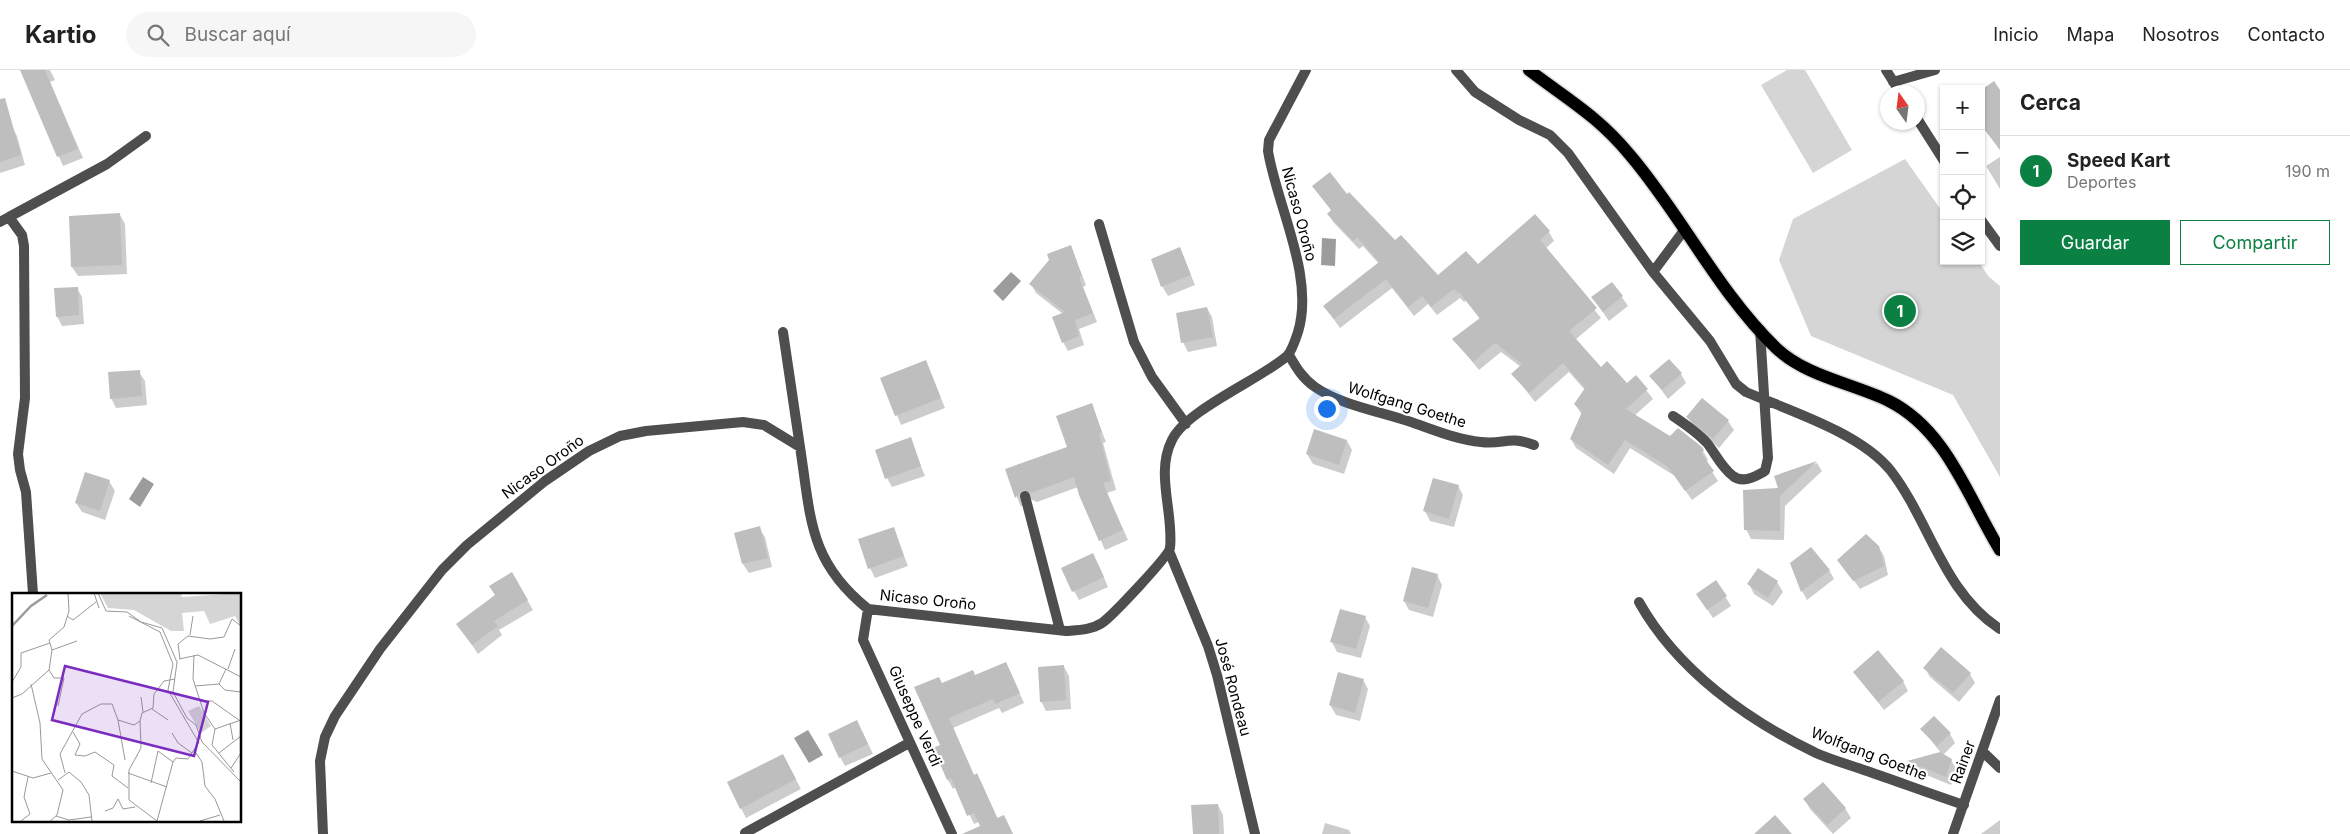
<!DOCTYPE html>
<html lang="es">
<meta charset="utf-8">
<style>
:root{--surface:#fff;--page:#f6f6f6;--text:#222;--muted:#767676;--line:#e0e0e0;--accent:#0b8043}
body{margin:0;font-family:Inter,sans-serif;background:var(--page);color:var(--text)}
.controls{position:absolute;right:15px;top:15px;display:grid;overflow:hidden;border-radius:0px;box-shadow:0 1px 4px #0004}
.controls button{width:45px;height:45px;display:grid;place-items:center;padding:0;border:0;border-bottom:1px solid var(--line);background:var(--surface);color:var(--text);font:25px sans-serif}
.compass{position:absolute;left:1880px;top:15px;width:45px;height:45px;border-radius:50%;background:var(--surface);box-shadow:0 1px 4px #0004;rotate:346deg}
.you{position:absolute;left:1326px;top:338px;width:18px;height:18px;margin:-12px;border:4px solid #fff;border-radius:50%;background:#1a73e8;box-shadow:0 0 0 8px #1a73e833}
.badge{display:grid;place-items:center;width:32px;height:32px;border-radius:50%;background:var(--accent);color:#fff;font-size:16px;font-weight:700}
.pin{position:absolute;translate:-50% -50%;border:2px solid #fff;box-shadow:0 1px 5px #0006}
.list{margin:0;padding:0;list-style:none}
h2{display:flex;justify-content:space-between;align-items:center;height:65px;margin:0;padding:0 20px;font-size:21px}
h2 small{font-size:16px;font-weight:400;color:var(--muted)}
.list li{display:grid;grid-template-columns:32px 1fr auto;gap:15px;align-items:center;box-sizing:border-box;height:70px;padding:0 20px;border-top:1px solid var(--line)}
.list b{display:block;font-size:19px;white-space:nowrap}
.list p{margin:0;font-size:16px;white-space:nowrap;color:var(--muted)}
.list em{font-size:16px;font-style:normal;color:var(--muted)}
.actions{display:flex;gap:10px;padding:15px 20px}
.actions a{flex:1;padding:11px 0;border:1px solid var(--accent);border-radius:0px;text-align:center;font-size:18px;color:var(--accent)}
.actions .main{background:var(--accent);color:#fff}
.icon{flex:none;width:28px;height:28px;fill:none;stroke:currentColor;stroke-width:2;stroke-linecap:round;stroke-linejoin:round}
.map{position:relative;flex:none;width:2000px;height:764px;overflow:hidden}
header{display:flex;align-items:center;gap:30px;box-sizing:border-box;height:70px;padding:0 25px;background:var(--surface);border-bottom:1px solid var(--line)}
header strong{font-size:24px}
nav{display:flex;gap:28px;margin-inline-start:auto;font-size:18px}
.search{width:350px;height:45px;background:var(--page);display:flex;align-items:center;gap:12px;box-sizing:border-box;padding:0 18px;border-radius:28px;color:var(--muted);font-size:19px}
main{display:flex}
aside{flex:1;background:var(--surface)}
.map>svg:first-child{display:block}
</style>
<header>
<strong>Kartio</strong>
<div class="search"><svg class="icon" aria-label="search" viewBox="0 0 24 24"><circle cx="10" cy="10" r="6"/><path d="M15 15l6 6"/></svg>Buscar aquí</div>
<nav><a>Inicio</a><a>Mapa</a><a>Nosotros</a><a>Contacto</a></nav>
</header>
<main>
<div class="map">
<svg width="2000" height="764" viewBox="0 0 2000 764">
<rect width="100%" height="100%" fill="#fff"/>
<path fill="#d5d5d5" d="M1787,0H1805L1852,80L1813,103L1761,15Z
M1905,89L1944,144V191H1978L1989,207L2000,216V407L1953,325L1811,266L1779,190L1793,149Z"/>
<path fill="#9c9c9c" d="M1322,168L1336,169L1335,196L1321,195Z
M1011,202L1021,211L1003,231L993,221Z
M143,407L154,414L140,437L129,429Z
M808,660L823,685L809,693L794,668Z"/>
<path fill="#0003" d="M21,0H50L55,10L50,12L83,88L63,96Z
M12,57L17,66L25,95L0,103V59Z
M2000,87V119L1986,96Z
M1314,117L1347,126L1395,172L1438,207L1478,196L1549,162L1554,171L1546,178L1601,248L1575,270L1601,299L1627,315L1636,307L1653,329L1634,346L1670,368L1703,381L1708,390L1706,392L1718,411L1692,430L1675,406L1630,378L1614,404L1576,378L1571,369L1582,345L1575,334L1585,320L1569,302L1535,332L1513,304L1521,297L1501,282L1479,300L1454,269L1480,249L1466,231L1464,232L1460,228L1437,245L1428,234L1414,246L1392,218L1340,258L1324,236L1379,194L1363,176L1359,179L1334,153L1328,144L1332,141Z
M120,145L125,154L127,204L78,206L72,197Z
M1071,177L1086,215L1083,217L1097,252L1079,259L1084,275L1068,281L1063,272V244L1036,223L1031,214L1050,190Z
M1180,179L1195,215L1168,226L1162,216Z
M1612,213L1628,236L1609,251L1593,228Z
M77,218L82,227L84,254L62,256L57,246Z
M1207,238L1212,247L1217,276L1188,282L1183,272Z
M926,292L945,338L901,355L882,309Z
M139,302L145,311L147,335L116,338L111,328Z
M1681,304L1686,313L1668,329L1651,306Z
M1702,329L1728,351L1734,360L1719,378L1693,356L1688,347Z
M1091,335L1106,372L1103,373L1116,420L1107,423L1128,470L1105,480L1078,417L1037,432L1028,428L1021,437L1006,400L1069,378Z
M910,369L925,406L892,417L887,408Z
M1347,371L1352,380L1344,404L1313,394L1307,384Z
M1817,393L1822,401L1785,436L1784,470L1751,469L1746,459L1779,419L1776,407Z
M109,411L115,421L105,450L82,442L76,433Z
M1458,416L1463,425L1454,457L1430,451L1425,441Z
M759,458L765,467L772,497L749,503L743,494L736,464Z
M893,458L908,496L875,508L870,498Z
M1878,476L1884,486L1888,505L1860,519L1839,490Z
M1098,494L1108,517L1079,530L1074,521Z
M1758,500L1777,512L1783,522L1773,536L1754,524L1749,514Z
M1829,500L1834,509L1807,530L1802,521Z
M512,504L533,540L499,560L502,565L478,584L458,554L496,525Z
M1437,505L1442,515L1433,547L1409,540L1404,531Z
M1716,512L1731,536L1713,548L1703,533Z
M1365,547L1370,556L1361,588L1337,582L1332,572Z
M1064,597L1069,606L1071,639L1046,641L1041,631Z
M1925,598L1970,604L1975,613L1959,632L1930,607Z
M1010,602L1024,633L1002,643L999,638L953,658L974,706L977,705L982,714L998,749L1004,747L1013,764H985L979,752L974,754L956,717L953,719L948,710L942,675V615L975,606Z
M1854,602L1903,611L1908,621L1884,640Z
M1363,610L1368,619L1360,651L1336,645L1330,635Z
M1922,659L1950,664L1955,673L1943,685L1951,690L1957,700L1951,715L1914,700L1909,692L1941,683Z
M862,661L873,684L845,696L840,687Z
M788,695L801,719L746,748L741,738Z
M1805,730L1845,738L1851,748L1833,764L1810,739Z
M1218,735L1223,745L1224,764H1195Z
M2000,750V764H1981Z
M1325,753L1349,760L1351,764H1322Z"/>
<path fill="#bebebe" d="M20,0H45L78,79L57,87Z
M1994,11L2000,20V80L1981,55V20Z
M5,28L21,85L0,92V29Z
M1330,102L1347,124L1349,122L1395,170L1401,165L1438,205L1466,181L1478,194L1535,144L1550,161L1540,170L1597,238L1569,261L1601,297L1607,291L1627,313L1636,305L1648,319L1626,339L1670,366L1678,358L1702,377L1704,380L1701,383L1714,401L1685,421L1668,397L1625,370L1608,395L1570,369L1582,342L1574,334L1585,318L1563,293L1529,323L1511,304L1522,294L1495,273L1473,292L1452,269L1480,248L1459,222L1458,224L1454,219L1431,237L1422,226L1408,237L1386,209L1334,249L1323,236L1379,192L1357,167L1353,171L1327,144L1331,140L1312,116Z
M120,143L122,195L71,197L69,146Z
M1071,175L1082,206L1079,207L1093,243L1075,250L1079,266L1062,273L1052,247L1065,242L1029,214L1049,190L1047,184Z
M1180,177L1191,205L1161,217L1151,189Z
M1612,212L1623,226L1603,242L1591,227Z
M78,217L79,245L56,247L54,218Z
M1207,237L1213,267L1181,273L1176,243Z
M1669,289L1682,303L1662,320L1649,306Z
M926,290L941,328L895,346L880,308Z
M140,300L142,326L110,329L108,302Z
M1702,328L1729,350L1713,369L1686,347Z
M1092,333L1102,362L1099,364L1111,411L1103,413L1123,460L1099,471L1079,425L1074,407L1031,423L1023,420L1015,428L1005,399L1067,377L1056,346Z
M1314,359L1347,370L1339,395L1306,384Z
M911,367L921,396L885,409L875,380Z
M1817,391L1780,426V461L1744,460L1743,420L1778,418L1774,406Z
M85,402L110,410L100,441L75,433Z
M1433,408L1459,415L1449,449L1423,441Z
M760,456L768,488L742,494L734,463Z
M894,457L904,486L868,499L858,469Z
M1866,464L1879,476L1884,496L1853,511L1837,490Z
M1811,477L1830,500L1801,522L1790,493Z
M1093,483L1104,507L1072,522L1061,498Z
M1412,497L1438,504L1428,538L1403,531Z
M1758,498L1778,511L1768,528L1747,514Z
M512,502L528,530L494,551L498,556L472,575L456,554L495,525L489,516Z
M1716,510L1727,526L1707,540L1696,524Z
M1340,539L1366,546L1356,579L1330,572Z
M1941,577L1971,603L1953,623L1923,598Z
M1878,580L1904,611L1878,632L1853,602Z
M1006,592L1020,623L995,634L993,629L949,648L974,705L977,703L997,748L1004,745L1013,764H962L980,756L974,743L967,746L951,708L947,710L933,678L940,675L914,617L939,607L942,613L973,600L975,605Z
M1064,595L1066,630L1040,632L1038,597Z
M1338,602L1364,609L1355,643L1329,635Z
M1934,646L1951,663L1937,676L1920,659Z
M857,650L868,674L839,688L828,664Z
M1940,682L1952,689L1946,707L1907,691Z
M783,684L796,709L740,739L727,712Z
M1823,712L1846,738L1827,755L1803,729Z
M1218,734L1219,764H1193L1191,735Z
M1775,745L1792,764H1754Z"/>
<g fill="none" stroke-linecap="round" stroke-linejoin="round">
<defs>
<path id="primary" d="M1529,0C1567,29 1598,46 1630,85C1682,146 1718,222 1776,278C1807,307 1852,313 1889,331C1947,360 1968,428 2000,480"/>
</defs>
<use href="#primary" stroke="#dbdbdb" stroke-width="15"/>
<path stroke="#4e4e4e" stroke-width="10" d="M1456,0L1475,22L1519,50L1550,65L1568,83L1653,202L1710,271L1736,314L1746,322C1790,341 1861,363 1891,401C1930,452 1943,522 2000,559
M1886,0L1900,22
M1893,12L1935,0
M1918,50L1944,91
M9,147L107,94L146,66
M1981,150L2000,176
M0,152L9,147L22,165L24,176L25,328L18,384L20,400L26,422L33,524
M1099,154L1134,272L1152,307L1186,354
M1653,202L1685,159
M783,262L800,377
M1289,285C1296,297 1302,308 1315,317C1341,335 1378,341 1408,351C1432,359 1457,370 1481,372C1504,375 1508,365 1534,375
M1673,346C1685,354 1697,362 1707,373C1715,383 1722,398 1733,406C1743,414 1756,406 1765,401L1768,388L1760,260
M1025,426L1060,560
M1169,481L1208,576L1217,605L1255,764
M1639,532C1677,600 1747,650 1816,683C1832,690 1850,695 1867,701C1899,712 1931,724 1964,735
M868,539L863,570L952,764
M1983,682L2000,698
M745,763L909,673
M323,764L320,691L325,667L335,646L380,579L442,500L467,475L545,411L589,381L620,366L646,361L743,352L764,355L800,377C811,447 808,491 868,539L1066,561C1078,560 1091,560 1102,553C1112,546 1168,487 1170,478C1174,443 1155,403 1172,370C1186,340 1261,309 1287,286C1292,281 1296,268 1298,262C1315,206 1277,136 1268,81L1269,70L1306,0
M1953,764L2000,630"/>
<use href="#primary" stroke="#000" stroke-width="12"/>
</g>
<g text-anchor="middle" stroke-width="4.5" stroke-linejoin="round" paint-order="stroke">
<g font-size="15" fill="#000" stroke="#fff">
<text transform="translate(1299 144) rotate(75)" y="5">Nicaso Oroño</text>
<text transform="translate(1407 335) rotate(17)" y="5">Wolfgang Goethe</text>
<text transform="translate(543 397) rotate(-36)" y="5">Nicaso Oroño</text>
<text transform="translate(928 530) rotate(6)" y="5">Nicaso Oroño</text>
<text transform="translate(1233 617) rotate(75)" y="5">José Rondeau</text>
<text transform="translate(915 646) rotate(66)" y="5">Giuseppe Verdi</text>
<text transform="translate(1869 684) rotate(21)" y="5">Wolfgang Goethe</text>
<text transform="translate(1963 692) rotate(-70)" y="5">Rainer</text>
</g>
</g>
<g transform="translate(12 523)">
<rect width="229" height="229" fill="#fff"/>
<path d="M88,0H169L170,4L229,0V34L223,23L198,31L192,18L170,20L172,38H159L122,17L96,15ZM187,113L199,133L189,140L176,118Z" fill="#d5d5d5"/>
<path fill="none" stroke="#9c9c9c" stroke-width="2.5" d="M0,33L19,13L35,2"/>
<path fill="none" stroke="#999" stroke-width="1" d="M82,0L87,15M86,0L94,18L115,19L129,29L150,35L165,69L161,99L175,125L184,132L190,149L229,189M55,23L61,27L84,9M117,23L148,39L161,71L156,97L187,150M178,42L181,23M40,57L65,48M182,62L181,86L192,120L203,136L200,152L222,179M167,66L186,62L229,84M168,66L166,51L176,43L198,46L212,44L220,26L229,33M216,76L223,56M37,77L42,85H52L46,113M0,89L9,74V60L38,50M19,91L28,130L30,166L51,197L45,222L38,228M207,91L214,76M183,93L207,91L213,97L229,99M129,104L131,119M0,105L10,101L37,77L40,57L37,47L52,34L57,18L56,0M188,108H200L227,127M140,116L156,127M106,127L113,167M128,128L129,155L117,177V207L145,228M218,130L221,147M203,136L229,127M61,139L68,151L63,162L73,163L83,159L102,172L100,183L116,195M160,140L166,150L180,160M182,157L190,169L193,193L203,206L212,228M207,160L229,143M161,169L164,165L176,166L187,149M219,175L229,160M0,178L21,185L39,180M53,180L48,161L70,121L89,111H100L106,127L122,132L128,128L130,120L141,115L142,101L152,88L163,86M116,180L155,194M46,187L57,179L69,189L77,202L80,228M139,190L146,158L161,169M93,218L101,215L106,206L111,216L123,214M44,223L57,227L79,224M9,228L18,221L12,204L16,184M145,228L161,169M188,228L208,222"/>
<path fill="#7b2cbf" fill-opacity="0.15" stroke="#7b2cbf" stroke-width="2.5" d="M53,73L196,109L182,163L40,127Z"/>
<rect width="229" height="229" fill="none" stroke="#000" stroke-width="2.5"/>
</g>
</svg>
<div class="controls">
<button>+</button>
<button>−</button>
<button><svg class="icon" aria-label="locate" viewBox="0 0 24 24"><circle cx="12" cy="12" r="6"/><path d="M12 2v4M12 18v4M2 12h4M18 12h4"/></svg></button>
<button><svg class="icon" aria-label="layers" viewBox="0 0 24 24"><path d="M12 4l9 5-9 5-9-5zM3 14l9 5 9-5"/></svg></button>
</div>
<svg class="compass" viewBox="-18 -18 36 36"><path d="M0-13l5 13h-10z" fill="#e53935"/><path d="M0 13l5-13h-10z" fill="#767676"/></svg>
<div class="you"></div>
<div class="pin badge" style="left:1900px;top:241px">1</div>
</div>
<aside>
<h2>Cerca<small></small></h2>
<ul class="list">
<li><span class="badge">1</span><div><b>Speed Kart</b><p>Deportes</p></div><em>190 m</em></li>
</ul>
<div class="actions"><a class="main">Guardar</a><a>Compartir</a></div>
</aside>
</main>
